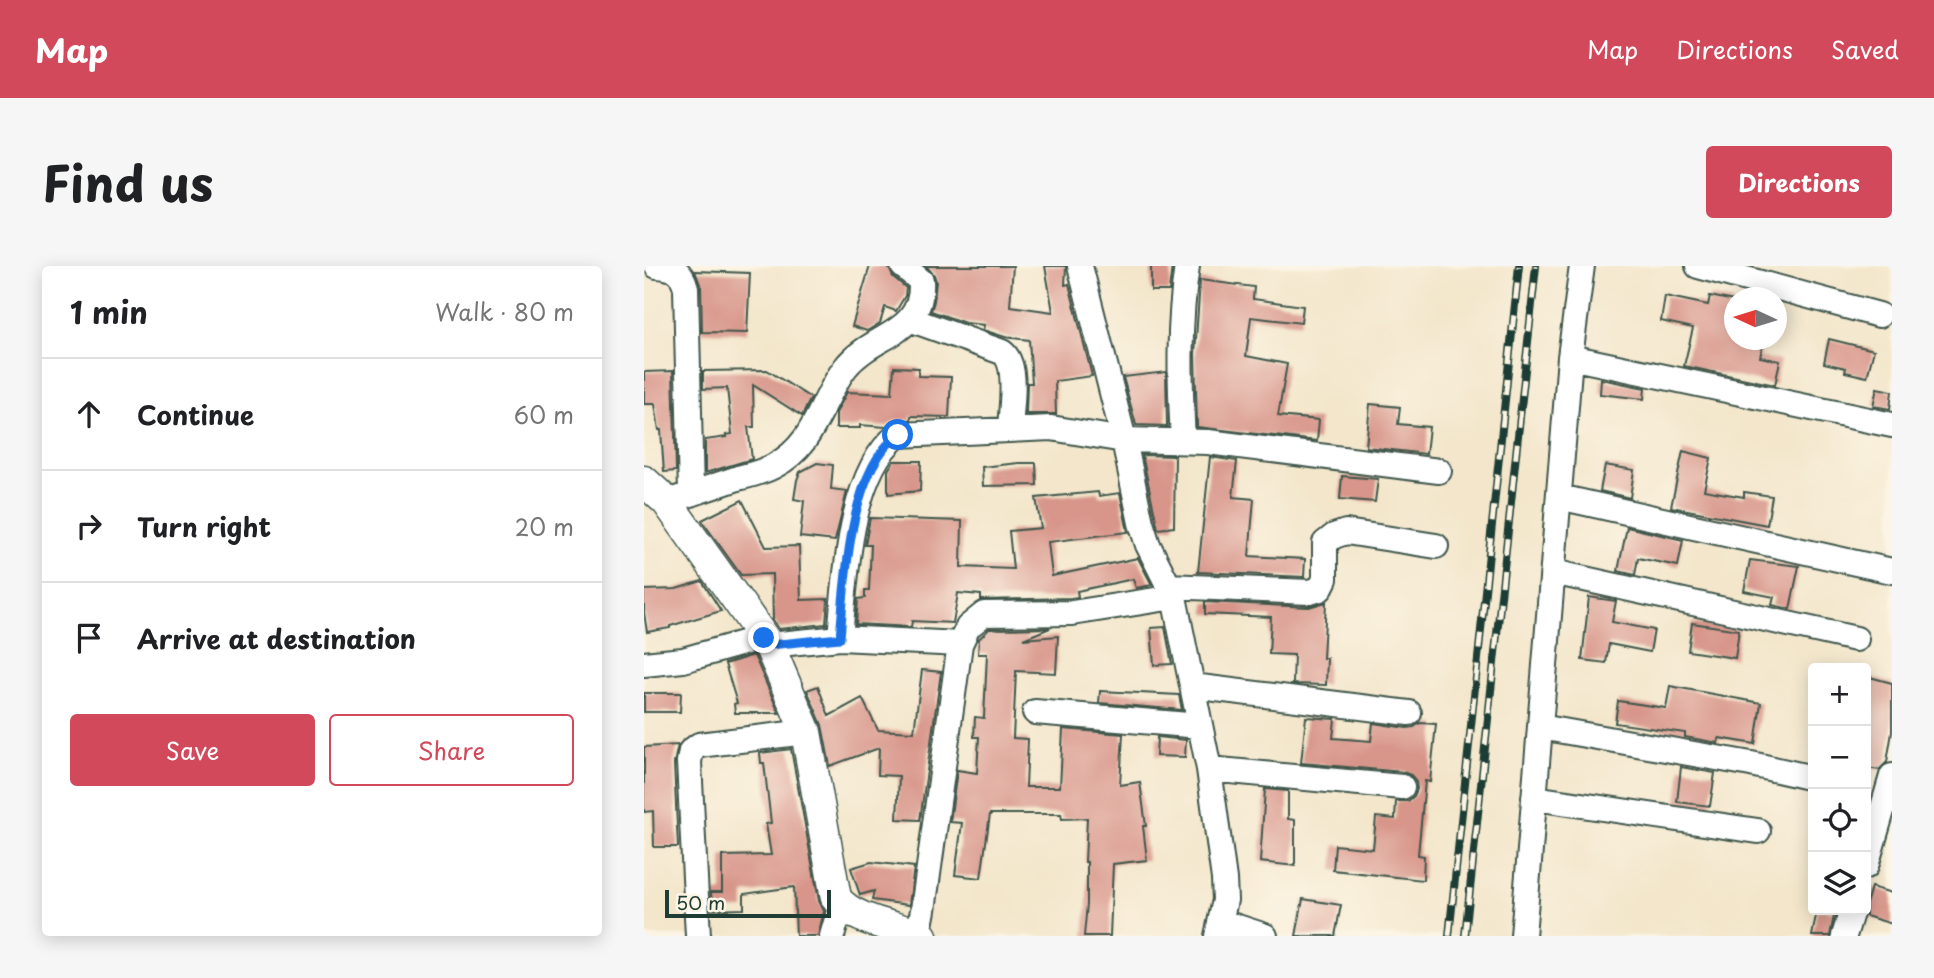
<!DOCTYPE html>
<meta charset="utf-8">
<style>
:root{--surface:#fff;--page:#f6f6f6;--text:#202124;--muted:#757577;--line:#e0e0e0;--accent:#d1495b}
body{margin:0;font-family:"Playpen Sans",sans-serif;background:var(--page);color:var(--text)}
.controls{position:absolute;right:21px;bottom:21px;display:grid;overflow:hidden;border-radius:7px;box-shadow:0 4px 18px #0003}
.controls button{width:63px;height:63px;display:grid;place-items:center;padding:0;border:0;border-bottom:2px solid var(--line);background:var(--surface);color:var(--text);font:35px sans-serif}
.compass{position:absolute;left:1080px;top:21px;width:63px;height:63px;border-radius:50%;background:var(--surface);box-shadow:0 4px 18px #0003;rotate:274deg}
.scale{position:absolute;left:21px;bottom:18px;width:166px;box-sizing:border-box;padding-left:7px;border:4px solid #1f3d34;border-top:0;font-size:19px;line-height:24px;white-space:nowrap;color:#1f3d34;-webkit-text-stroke:5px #fcf5e5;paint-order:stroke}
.stop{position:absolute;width:21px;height:21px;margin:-16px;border:5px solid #1a73e8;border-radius:50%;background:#fff}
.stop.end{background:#1a73e8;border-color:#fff;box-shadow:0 2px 7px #0008}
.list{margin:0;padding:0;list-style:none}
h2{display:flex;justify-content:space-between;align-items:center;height:91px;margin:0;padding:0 28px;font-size:30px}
h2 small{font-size:23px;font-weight:400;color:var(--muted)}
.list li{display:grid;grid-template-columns:46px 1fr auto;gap:21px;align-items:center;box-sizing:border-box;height:112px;padding:0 28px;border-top:2px solid var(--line)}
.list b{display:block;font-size:26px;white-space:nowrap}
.list em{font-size:23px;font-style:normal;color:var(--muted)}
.actions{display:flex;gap:14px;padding:21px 28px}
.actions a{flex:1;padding:16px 0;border:2px solid var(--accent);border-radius:7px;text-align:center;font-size:24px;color:var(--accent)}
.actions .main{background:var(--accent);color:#fff}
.icon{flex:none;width:38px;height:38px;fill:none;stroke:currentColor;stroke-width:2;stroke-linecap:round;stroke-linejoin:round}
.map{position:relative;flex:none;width:1248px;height:670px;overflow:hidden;border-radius:7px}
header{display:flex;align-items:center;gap:42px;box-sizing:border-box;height:98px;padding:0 35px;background:var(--accent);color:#fff}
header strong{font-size:33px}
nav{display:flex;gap:38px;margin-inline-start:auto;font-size:24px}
.intro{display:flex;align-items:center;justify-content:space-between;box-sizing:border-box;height:168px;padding:0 42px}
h1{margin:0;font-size:49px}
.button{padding:18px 32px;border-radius:7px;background:var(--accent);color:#fff;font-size:24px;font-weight:700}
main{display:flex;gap:42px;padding:0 42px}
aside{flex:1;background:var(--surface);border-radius:7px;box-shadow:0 4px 18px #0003}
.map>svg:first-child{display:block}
</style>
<header>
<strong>Map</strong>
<nav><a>Map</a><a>Directions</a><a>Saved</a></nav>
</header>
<div class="intro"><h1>Find us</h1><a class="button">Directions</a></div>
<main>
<aside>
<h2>1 min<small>Walk · 80 m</small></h2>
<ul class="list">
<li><svg class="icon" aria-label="ahead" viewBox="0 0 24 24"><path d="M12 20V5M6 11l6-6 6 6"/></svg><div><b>Continue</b></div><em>60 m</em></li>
<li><svg class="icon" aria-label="right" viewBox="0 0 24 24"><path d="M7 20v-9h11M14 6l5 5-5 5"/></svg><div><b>Turn right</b></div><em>20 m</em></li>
<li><svg class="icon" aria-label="arrive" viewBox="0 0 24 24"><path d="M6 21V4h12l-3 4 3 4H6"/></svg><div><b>Arrive at destination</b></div></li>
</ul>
<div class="actions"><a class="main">Save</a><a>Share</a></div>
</aside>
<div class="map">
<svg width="1248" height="670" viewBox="0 0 1248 670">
<rect width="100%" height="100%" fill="#fcf5e5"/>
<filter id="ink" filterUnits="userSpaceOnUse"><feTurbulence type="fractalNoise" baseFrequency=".0143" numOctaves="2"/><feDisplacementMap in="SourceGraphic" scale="14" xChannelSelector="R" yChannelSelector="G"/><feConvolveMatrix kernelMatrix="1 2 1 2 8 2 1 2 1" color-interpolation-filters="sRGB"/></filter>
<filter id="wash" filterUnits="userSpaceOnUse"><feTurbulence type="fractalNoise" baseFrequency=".00686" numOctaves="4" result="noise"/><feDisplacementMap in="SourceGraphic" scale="28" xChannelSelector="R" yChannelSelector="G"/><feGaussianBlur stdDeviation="1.57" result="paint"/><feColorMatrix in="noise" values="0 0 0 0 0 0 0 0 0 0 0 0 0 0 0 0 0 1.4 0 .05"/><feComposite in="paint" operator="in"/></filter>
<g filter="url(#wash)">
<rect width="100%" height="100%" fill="#f3e6cb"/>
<g id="blocks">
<path fill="#d8958a" d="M226,0H244L249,11L262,22L261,30L252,45L241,41L236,57L223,65L208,60Z
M282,0H369L366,40L409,46L401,0H422L421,19L425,18L448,110L411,115L412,148H382L383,117H388L385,74L361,71L339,64L340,59L321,57L287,45L290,35L292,15L290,9Z
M507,0H528L525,25H507Z
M51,5L106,7L103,67L58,66L57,21Z
M556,14L610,21L609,33L659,40L657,57L607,51L602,90L643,98L634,150L675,154L673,175L553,161L551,88Z
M1021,30L1064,39L1066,30L1090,35V74H1120L1116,91L1136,95L1131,119L1040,100L1049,62L1017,55Z
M1185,73L1230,84L1223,111L1201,106L1202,102L1180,97Z
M250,101L275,102L274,110L307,111L305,151L267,150V154H252L242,161L216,159V162H192V147L203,126L248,128Z
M123,104L167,132L158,150L109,119L110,161H104L108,193L61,207V174L83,171L82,169L88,168L83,122L59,123V105Z
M29,105L32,205L20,206L17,164H15L11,138H0V106Z
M522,106L523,160L492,159L479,111Z
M957,113L1001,122L1000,133L956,128Z
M1233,122L1248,125L1246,143L1229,140Z
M726,138L756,141L754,158L785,161L782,188L722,181Z
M1039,185L1067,192L1060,224L1100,231V226L1128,230L1123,259L1027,241Z
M498,189L531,190L530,261L514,263Z
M566,191L593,195L589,231L610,233L605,290L661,293L660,311L554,306Z
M250,195H277L276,225L244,228V204Z
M173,197L189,199L187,223L203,225L191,275L156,271L160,235L150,233L153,214L156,206Z
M375,197H392L393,219L339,220L338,201Z
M961,199L990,204L986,232L956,225Z
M698,210L734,213L731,236L696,233Z
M454,226L455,230L476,227L484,266L404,276L408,310L494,292L508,319L492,322L489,313L433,325L434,331L427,332L337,334V329L314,327L309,357L268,355L267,361L212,358L214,333L221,332V324H225L227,279H221L226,252L318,255L317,301L369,303L365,265L397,262L392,232Z
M98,234L122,281L155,280L157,334L184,333L182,358L135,363L129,354L128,308L97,309L61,259L58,254Z
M983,261L1039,274L1034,300L994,292L991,309L974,305Z
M1106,294L1155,300L1146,343L1128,339L1130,331L1100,325Z
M58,315L77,345L26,360V362L3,366L0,347V324L32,323Z
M945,331L972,335L968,356L1010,364L1006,386L965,378L962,397L938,394Z
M561,336L665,341L682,336L679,392H683L682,419L649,418L650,389L625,388L627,351L561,348Z
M1048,357L1095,364L1091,392L1044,385Z
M521,361L528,398L510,399L507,362Z
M406,362L379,373L414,370L412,407L372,405L369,472L384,473L382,521H416L419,463L479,468L476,519L496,516L502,560H499L503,594L469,598L466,670H440L443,638V596H441L443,552L418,553L417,548H346L337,612L311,609L318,557L306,556L313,504L333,507L335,471H330L331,451L340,452L343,388H334L335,373L345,363Z
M110,389L135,447H91L90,438L93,437L81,398Z
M278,404L297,406L276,554L253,553L255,510L234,509L235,482L186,500L178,459L163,424L174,420L185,450L218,432L234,464L270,466Z
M1222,410L1248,417V466L1243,496L1235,504L1222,502Z
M1026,420L1117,437L1111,478L1075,472L1074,477L1041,471V467L971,457L974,435L1022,442Z
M456,425L535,429L538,444L455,437Z
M0,427H37L36,446H0Z
M662,451L691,453L689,472L727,475L729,457L763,462L770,461L776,457L792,458L786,516L781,515L774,589L780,590L779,614L689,604L691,579L729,583L732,551L751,553L752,535H764L770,530L773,523L772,515L767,509L759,506L657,497Z
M513,471L542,474L541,491L512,490Z
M34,479L30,497L34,581H10L9,545L0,546V481Z
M147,483L175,635L180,645L174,670H152L150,621L100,628V643L68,644L67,626H78V590L127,589L122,558L127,557L120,497H117L116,487Z
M1037,501L1071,507L1066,540L1033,536Z
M621,523L644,525V553L651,554V600L616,596Z
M227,596L270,601L265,639L228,634L230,625L216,629L207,602Z
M1227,621L1248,627V658L1222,650V638Z
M659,633L697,639L691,670H652Z
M1173,644L1191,645L1186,670H1168Z"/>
</g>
</g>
<g filter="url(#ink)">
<use href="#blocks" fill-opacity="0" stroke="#3f564b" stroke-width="2"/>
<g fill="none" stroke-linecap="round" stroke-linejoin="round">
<defs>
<path id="minor" d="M13,0C29,1 38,5 42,22L47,228
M436,0L480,174L497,257L504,279L530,331L565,503L580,613L581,634L573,670
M1054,0L1235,49
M268,54L358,86C375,98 367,142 366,162
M926,91L1248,159
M539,175C536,117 534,59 543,0
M915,231L1248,305
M23,236C46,228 70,220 94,212C106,209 119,206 130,200C172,178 175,137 201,102C228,67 280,70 277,15L259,0
M909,306L1212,373
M524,320L666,326L676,323L681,313V277L690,270L702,266L792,280
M196,372C201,316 205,205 254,169L407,162L480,174L564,176L795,205
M316,378L324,361L340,348L428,347L530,331
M125,379L196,372L316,378L279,644L274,670
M0,398L39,394L120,371
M548,420L765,447
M391,446L556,460
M896,461L1107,498L1169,512
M565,503L758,521
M890,532L1114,565
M1222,600L1248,510
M578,656L621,670
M54,670L45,496L47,485L55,479L162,466
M188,670L197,639
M879,670L926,91L938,0
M1200,670L1208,644"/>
<path id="tertiary" d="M0,215L23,236L125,379L162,466L192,632C208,655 253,660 278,670"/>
</defs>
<use href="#minor" stroke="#3f564b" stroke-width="28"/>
<use href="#tertiary" stroke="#3f564b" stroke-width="33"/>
<use href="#minor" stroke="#fff" stroke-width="24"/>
<use href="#tertiary" stroke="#fff" stroke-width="30"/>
<defs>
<path id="rail" d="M805,670L875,0
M821,670L892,0"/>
</defs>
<use href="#rail" stroke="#1f3d34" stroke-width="8"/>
<use href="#rail" stroke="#fcf5e5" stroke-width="5" stroke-dasharray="16" stroke-linecap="butt"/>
</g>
</g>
<g fill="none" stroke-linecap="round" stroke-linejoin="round" filter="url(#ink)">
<path stroke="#1a73e8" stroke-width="9" d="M120,372L125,379L196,372C201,315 205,205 254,169"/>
</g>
</svg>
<div class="controls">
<button>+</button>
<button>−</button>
<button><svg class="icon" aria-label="locate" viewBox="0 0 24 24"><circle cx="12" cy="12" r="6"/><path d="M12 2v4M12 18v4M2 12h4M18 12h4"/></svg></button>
<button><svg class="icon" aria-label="layers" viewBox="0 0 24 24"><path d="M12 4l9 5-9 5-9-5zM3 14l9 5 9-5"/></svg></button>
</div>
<svg class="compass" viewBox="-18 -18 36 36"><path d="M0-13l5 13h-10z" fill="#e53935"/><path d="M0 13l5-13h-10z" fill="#757577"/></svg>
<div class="scale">50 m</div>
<div class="stop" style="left:254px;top:169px"></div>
<div class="stop end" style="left:120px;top:372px"></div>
</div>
</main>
